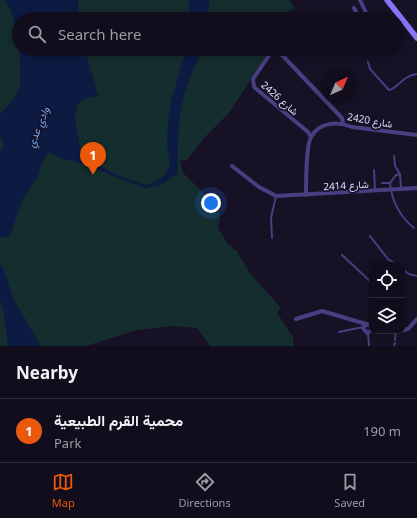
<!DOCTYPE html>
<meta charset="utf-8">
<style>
:root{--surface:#110d1c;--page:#1e1b29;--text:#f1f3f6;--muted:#9c9ca3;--line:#302d3b;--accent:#ea580c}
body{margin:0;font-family:"Noto Sans",Vazirmatn,sans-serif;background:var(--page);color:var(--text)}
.controls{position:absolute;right:12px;bottom:12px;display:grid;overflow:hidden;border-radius:8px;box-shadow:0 2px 6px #0003}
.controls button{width:36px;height:36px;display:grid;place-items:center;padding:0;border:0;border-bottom:1px solid var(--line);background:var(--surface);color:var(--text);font:20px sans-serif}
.compass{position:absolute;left:321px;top:68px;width:36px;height:36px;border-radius:50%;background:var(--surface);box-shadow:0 2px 6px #0003;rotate:44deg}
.you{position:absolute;left:211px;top:203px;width:14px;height:14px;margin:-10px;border:3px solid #fff;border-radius:50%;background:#1a73e8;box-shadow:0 0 0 6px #1a73e833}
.badge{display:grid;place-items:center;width:26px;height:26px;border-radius:50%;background:var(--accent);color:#fff;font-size:13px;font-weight:700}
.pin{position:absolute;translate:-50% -33px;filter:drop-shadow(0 1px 2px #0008)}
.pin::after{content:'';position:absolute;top:21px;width:14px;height:12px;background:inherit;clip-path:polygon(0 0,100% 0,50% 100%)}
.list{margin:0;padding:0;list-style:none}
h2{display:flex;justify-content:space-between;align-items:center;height:52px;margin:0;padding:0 16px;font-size:17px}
h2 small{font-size:13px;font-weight:400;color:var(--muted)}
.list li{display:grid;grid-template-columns:26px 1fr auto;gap:12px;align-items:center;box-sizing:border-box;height:64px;padding:0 16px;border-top:1px solid var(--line)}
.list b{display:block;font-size:15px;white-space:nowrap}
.list p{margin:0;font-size:13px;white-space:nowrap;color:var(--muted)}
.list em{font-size:13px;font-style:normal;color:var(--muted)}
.icon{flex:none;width:22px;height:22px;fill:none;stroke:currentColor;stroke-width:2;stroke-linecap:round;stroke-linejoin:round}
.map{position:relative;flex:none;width:417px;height:346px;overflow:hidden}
.search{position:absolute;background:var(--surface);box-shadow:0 2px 6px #0003;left:12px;right:12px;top:12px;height:44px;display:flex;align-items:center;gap:10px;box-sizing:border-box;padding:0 14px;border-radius:22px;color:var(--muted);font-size:15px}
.sheet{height:116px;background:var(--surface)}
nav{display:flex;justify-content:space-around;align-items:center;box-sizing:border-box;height:56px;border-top:1px solid var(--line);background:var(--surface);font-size:11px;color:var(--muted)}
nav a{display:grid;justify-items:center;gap:2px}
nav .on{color:var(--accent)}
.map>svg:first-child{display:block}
</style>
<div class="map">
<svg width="417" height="346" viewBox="0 0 417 346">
<rect width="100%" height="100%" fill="#171126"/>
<path fill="#142d2f" d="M0,0H289L295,9L289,10L285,19H19V49H274L266,56L229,113L206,136L187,160L180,161L183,173L217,206L220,217L218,228L229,246H231L234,250H236L249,272L281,308L277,313L293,337V344L295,346H210L197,328L173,326L137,330L86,346H0Z"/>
<path fill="#0d1a42" d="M5,0H78L79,19H19V40L11,11Z
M189,0H210L206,19H189Z
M20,49H84L88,60L98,96L87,98L77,105L75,118L81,155L114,174L145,185L155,182L165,175L170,165L167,145L168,122L171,101L186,49H203C200,58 195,66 191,75C178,106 177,140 178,173L160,186L145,188L77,162L62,159L50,152L45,157L38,176L23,199L10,236L0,237V152L4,145L0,136V114L13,100L20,85Z
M0,264L3,267L13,298L41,346H8L4,313L0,300Z"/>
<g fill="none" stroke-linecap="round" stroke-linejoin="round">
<path stroke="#493e82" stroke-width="2" d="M368,62L370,69L389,90C398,88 402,76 417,74
M394,156L395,166L400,174L401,188
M374,170L375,190
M382,183H390L396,175L400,174
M390,183C392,202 399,216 414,228
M370,236L388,259L397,265
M272,238L271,218L276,196
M342,255L372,283
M402,269L409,274L417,276
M339,332L363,327
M368,333L369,346
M395,340L396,331
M394,346L395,343"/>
<path stroke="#493e82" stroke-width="4" d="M360,0L369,19
M354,8L360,19
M311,137L308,132L254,87L253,79L270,54L276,52L282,55L342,118L343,123
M232,166L259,187L276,196L417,188
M306,195C306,184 306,146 311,137C319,122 338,121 352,127L417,135
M296,319L322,311L366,324
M372,327L367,324L363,328L367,333L372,330
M400,331L408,329L417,319"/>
<path stroke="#8774f7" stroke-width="5.5" d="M387,0L417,38"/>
</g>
<g text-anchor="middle" stroke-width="3.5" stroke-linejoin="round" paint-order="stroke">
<g font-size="10" fill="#e0d8fd" stroke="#171126">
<text transform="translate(280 98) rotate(41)" y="4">2426 شارع</text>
<text transform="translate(370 120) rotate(10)" y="4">2420 شارع</text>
<text transform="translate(346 185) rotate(-3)" y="4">2414 شارع</text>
</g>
<g font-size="11" font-style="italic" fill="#6ca6f7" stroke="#171126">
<text transform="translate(38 127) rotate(-68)" y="4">وادي عدي</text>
</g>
</g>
</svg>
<div class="controls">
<button><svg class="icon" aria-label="locate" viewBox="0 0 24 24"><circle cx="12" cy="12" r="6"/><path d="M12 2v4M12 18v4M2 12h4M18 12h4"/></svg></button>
<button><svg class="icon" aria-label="layers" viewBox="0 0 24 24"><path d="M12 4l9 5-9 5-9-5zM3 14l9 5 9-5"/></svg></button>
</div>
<svg class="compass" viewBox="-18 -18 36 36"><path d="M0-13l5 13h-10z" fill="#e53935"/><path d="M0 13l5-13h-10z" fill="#9c9ca3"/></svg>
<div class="you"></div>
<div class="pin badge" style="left:93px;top:175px">1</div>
<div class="search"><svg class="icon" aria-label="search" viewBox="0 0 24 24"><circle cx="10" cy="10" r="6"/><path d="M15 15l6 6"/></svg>Search here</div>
</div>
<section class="sheet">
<h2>Nearby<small></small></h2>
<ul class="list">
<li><span class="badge">1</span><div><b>محمية القرم الطبيعية</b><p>Park</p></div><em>190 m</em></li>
</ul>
</section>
<nav>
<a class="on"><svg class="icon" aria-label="map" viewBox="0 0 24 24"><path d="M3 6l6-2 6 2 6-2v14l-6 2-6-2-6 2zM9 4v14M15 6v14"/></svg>Map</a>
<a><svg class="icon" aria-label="directions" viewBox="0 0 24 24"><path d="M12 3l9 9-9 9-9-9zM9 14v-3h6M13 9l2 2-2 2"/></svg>Directions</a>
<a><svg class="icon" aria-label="saved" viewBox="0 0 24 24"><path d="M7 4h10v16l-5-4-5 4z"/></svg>Saved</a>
</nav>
